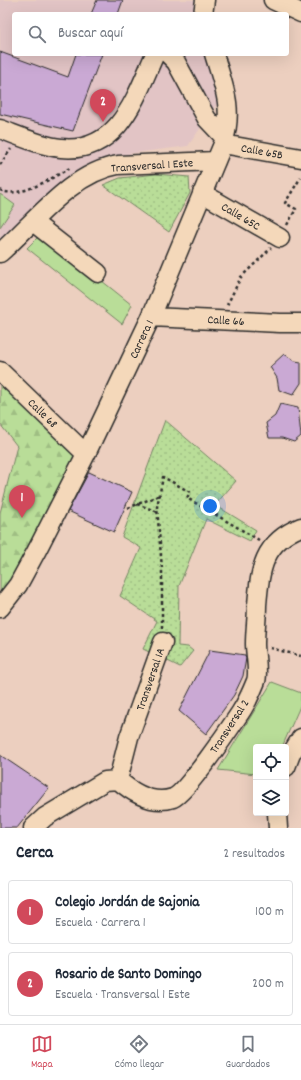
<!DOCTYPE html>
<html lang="es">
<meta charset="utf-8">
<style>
:root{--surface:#fff;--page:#f2f2f3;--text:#1f2937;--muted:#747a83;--line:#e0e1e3;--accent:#d1495b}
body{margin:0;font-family:Dekko,sans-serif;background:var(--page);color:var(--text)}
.controls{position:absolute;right:12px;bottom:12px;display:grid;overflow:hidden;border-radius:4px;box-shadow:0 4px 16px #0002}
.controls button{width:36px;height:36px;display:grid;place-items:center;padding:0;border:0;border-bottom:1px solid var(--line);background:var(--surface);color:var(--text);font:20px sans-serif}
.you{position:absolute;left:210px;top:506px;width:14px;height:14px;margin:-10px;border:3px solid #fff;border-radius:50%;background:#1a73e8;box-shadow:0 0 0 6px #1a73e833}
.badge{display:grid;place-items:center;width:26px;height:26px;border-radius:50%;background:var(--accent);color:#fff;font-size:13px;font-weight:700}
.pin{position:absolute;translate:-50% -33px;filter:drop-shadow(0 1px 2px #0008)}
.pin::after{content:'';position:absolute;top:21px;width:14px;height:12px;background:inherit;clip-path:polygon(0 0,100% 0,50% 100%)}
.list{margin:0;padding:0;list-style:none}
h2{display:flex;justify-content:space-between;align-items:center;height:52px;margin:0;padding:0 16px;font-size:17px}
h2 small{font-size:13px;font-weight:400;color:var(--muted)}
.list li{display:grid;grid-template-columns:26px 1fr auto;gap:12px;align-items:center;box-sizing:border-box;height:64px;margin:0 8px 8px;padding:0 8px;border:1px solid var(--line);border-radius:4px}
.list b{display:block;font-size:15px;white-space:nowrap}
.list p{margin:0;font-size:13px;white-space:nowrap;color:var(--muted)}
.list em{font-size:13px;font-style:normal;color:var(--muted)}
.icon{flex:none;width:22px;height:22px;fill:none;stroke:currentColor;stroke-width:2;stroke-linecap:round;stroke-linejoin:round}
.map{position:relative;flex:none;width:301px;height:828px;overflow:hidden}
.search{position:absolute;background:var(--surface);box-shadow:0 4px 16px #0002;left:12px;right:12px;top:12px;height:44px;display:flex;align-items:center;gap:10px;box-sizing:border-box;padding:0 14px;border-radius:4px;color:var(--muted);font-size:15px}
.sheet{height:196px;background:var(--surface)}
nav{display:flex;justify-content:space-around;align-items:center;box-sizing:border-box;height:56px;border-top:1px solid var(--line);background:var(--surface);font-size:11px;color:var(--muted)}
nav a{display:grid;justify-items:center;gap:2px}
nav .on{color:var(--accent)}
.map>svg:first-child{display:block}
</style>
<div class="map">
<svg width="301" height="828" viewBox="0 0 301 828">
<defs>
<pattern id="forest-firs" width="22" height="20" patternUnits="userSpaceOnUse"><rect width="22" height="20" fill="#b9dd98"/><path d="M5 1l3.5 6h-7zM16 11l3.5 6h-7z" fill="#9fbe83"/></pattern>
<pattern id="park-dots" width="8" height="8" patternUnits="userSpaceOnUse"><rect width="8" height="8" fill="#b9dd98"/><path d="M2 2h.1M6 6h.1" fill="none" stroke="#9fbe83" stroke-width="1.8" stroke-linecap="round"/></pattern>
</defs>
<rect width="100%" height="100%" fill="#eccfbf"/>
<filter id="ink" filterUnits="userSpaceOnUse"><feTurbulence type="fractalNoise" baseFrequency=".025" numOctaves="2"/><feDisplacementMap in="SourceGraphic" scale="8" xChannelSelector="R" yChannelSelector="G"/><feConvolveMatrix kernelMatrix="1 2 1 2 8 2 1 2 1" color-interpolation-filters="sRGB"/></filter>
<g filter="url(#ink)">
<path fill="#e2c4c5" d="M0,0H198L195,14H14V54H206L222,97L188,146L111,156L84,167L65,182L0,241Z"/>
<path fill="#b9dd98" stroke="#728462" d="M0,194L15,205L0,227Z
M42,233L132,305L122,324L27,248Z
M272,682L301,693V704L282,747H256V774L218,770Z"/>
<path fill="url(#forest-firs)" stroke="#728462" d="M0,379L79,455L10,581L0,593V513L17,446L0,424Z"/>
<path fill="url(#park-dots)" stroke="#728462" d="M156,174L189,177L190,193L169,232L103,185L120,178Z
M165,420L236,481L215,505L256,530L250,541L206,519L179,586L178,646L188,647L193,651L180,667L143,649L157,621L120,596L141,548L122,537Z"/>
<path fill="#caa9d4" stroke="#2b2b2b" d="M97,0H123L118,14H91Z
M0,52L68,77L76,54H102L73,131L0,114Z
M284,354L295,361L301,362V383L293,395L279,390L277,378L270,367Z
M280,404L298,408L301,436L294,442L282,438H269L266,423L275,416Z
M89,472L132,492L114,532L68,511Z
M210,650L245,655L246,658L243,676L234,695L206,734L179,711Z
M0,755L49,788L17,828H0Z"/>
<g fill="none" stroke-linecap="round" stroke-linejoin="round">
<defs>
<path id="minor" d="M273,0L301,13
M203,14L205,0
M168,54L176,62L207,119L225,138
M0,129C19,136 41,146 61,148C119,154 136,96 155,54
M223,144L301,158
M202,193L280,238
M33,222L98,273
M0,253C35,222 71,173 118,165L216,161
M151,317L280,323H301
M0,371L86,454
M0,608L18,585L37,550L86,454L151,317L223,144C234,109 224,87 214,54
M286,767L291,754L301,738
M118,780C133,793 153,805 173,798C186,793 230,728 240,713C246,704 252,691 256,681C259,672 255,654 255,644C255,631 257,618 257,605C260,569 263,542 301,527
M118,780L129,737L163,642
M277,813L278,828
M33,828L45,817L105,781L118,780"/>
</defs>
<use href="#minor" stroke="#2b2b2b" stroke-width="21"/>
<path stroke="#2b2b2b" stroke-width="2.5" stroke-dasharray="3 3" stroke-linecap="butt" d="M0,165L11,149
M0,190C19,200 53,177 70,168
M287,225L296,209L285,203L301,177
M227,305L241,277L271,248
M137,504L158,512
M128,508L160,495
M162,628V569L157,507L163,477L190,492L187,498L259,540
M270,648L301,656"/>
<use href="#minor" stroke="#f4d8ba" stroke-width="18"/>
</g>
</g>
<g text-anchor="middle" stroke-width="3.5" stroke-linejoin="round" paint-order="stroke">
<g font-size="12" fill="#2b2b2b" stroke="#f4d8ba">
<text transform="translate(262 151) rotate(10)" y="4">Calle 65B</text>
<text transform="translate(152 165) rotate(-4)" y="4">Transversal 1 Este</text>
<text transform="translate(241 216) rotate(30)" y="4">Calle 65C</text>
<text transform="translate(226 320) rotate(3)" y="4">Calle 66</text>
<text transform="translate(141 339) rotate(-65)" y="4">Carrera 1</text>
<text transform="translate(43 413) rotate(44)" y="4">Calle 68</text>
<text transform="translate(150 679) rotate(-71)" y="4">Transversal 1A</text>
<text transform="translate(229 726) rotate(-57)" y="4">Transversal 2</text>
</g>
</g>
</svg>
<div class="controls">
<button><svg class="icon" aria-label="locate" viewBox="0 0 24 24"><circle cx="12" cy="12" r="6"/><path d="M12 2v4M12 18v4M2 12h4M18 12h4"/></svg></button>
<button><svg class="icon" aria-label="layers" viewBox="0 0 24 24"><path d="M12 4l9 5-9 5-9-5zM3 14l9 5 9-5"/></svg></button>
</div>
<div class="you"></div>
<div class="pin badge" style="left:22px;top:518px">1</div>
<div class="pin badge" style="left:103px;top:122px">2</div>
<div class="search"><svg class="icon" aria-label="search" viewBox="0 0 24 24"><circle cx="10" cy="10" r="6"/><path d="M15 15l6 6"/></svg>Buscar aquí</div>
</div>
<section class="sheet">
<h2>Cerca<small>2 resultados</small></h2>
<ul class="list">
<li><span class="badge">1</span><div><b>Colegio Jordán de Sajonia</b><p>Escuela · Carrera 1</p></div><em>100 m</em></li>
<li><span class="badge">2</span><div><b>Rosario de Santo Domingo</b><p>Escuela · Transversal 1 Este</p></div><em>200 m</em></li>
</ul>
</section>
<nav>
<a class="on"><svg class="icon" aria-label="map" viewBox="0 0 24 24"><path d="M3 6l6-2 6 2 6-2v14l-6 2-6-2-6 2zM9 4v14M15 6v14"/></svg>Mapa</a>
<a><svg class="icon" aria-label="directions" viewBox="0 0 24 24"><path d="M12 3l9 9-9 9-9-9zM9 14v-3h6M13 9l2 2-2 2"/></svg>Cómo llegar</a>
<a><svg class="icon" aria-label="saved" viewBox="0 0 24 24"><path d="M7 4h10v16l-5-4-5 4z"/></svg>Guardados</a>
</nav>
